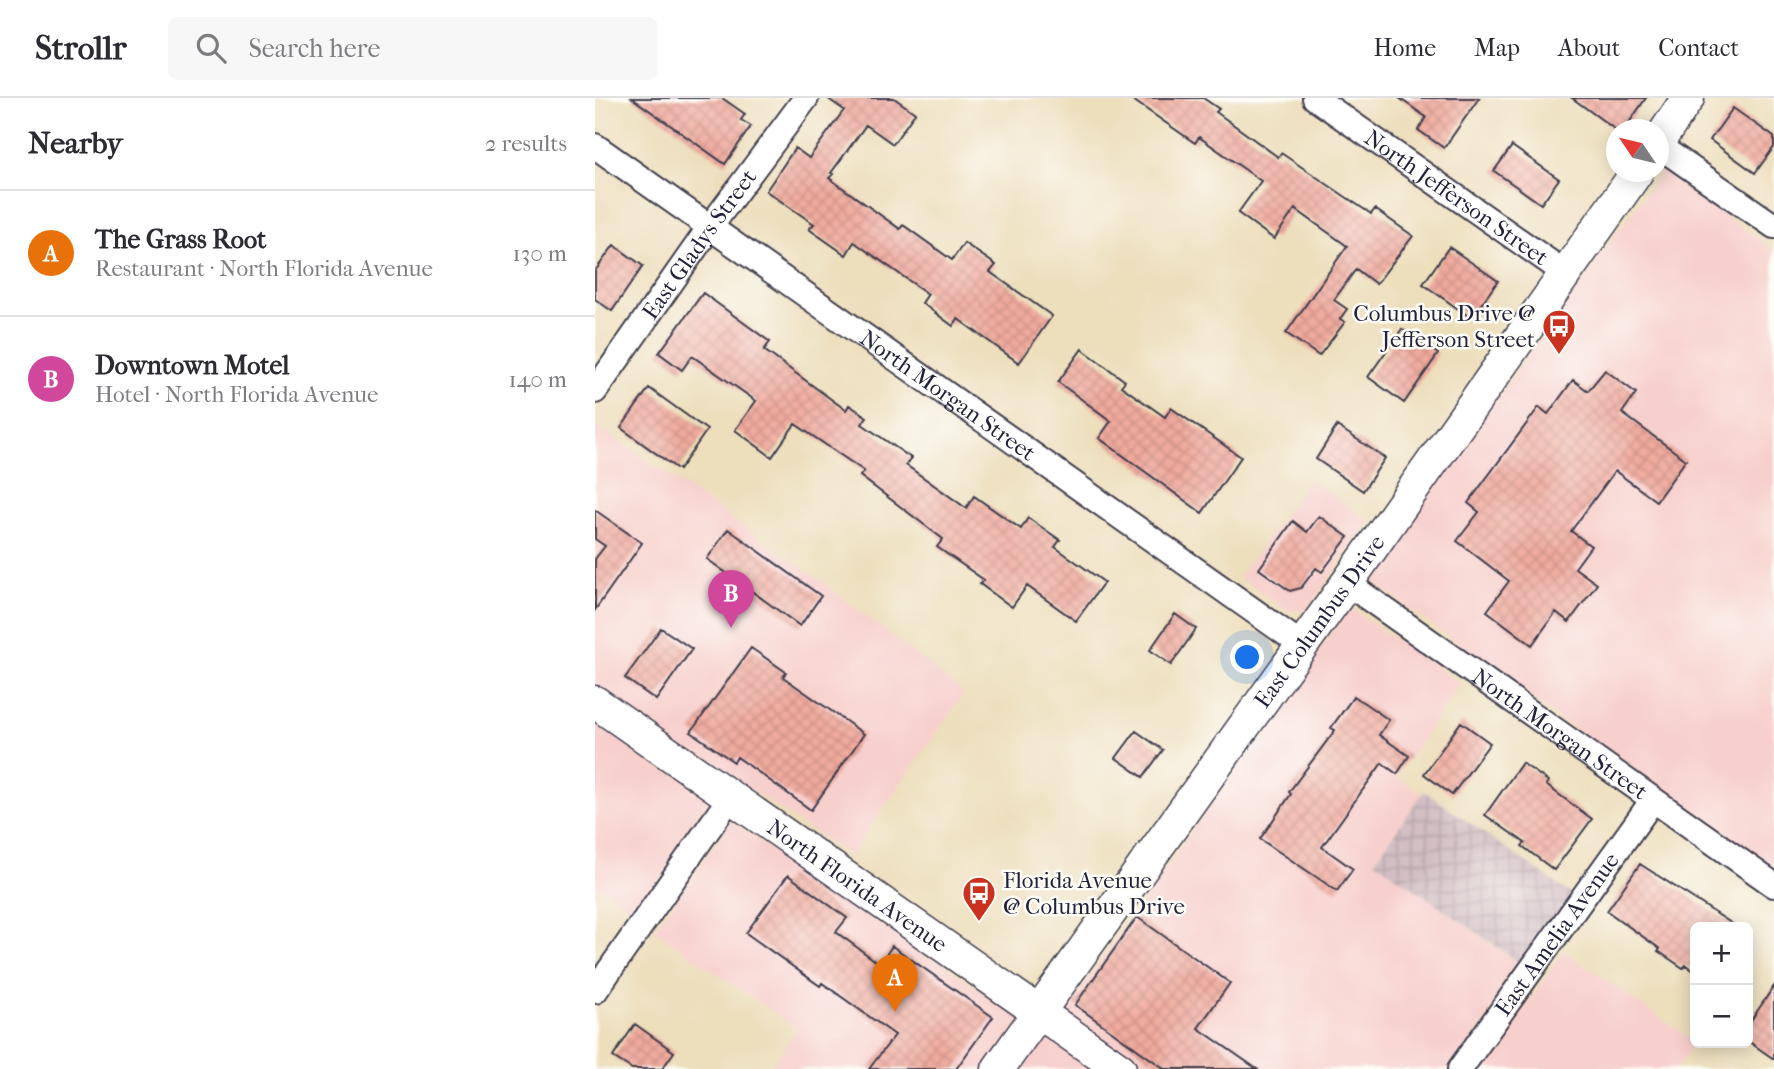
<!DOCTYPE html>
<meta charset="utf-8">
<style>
:root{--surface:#fff;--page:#f7f7f7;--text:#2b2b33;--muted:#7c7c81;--line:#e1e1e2;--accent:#b45309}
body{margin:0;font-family:"IM FELL French Canon",serif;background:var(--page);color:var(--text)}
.controls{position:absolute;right:21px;bottom:21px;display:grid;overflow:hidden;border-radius:10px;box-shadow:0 4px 18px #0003}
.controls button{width:63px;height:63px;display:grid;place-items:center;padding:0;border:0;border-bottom:2px solid var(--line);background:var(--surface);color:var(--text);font:35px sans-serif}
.compass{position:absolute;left:1011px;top:21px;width:63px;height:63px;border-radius:50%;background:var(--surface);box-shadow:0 4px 18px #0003;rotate:305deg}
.you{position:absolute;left:653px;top:560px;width:24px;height:24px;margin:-18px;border:5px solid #fff;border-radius:50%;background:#1a73e8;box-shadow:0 0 0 10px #1a73e833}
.badge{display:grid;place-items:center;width:46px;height:46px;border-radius:50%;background:var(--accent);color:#fff;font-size:23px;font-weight:700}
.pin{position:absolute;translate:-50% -58px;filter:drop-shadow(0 2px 4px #0008)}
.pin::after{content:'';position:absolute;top:37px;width:24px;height:21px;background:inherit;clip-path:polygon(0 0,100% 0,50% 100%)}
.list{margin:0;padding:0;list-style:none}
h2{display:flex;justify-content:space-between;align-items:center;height:91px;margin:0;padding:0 28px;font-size:30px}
h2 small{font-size:23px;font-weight:400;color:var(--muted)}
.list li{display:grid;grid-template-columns:46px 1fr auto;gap:21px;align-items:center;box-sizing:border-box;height:126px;padding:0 28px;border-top:2px solid var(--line)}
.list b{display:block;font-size:26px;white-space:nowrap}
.list p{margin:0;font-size:23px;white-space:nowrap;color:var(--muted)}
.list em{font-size:23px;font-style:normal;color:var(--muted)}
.icon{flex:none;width:38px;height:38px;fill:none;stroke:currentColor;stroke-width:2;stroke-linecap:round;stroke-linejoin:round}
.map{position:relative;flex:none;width:1179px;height:971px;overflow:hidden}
header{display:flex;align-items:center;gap:42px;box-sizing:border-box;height:98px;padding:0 35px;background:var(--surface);border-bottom:2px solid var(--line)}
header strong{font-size:33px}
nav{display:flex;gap:38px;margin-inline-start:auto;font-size:24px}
.search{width:490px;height:63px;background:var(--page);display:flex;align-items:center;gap:18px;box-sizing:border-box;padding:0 24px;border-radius:10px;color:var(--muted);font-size:26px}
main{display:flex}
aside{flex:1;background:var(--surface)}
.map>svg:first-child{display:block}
</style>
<header>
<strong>Strollr</strong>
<div class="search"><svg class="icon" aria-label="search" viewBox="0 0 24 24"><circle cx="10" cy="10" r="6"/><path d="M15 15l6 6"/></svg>Search here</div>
<nav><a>Home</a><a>Map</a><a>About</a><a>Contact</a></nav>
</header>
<main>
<aside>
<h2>Nearby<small>2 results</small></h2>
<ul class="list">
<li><span class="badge" style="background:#e8710a">A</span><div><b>The Grass Root</b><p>Restaurant · North Florida Avenue</p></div><em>130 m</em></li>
<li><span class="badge" style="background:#d1479c">B</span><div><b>Downtown Motel</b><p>Hotel · North Florida Avenue</p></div><em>140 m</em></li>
</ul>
</aside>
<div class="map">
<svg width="1179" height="971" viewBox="0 0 1179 971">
<defs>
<pattern id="industrial-grid" width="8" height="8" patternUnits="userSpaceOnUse" patternTransform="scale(1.75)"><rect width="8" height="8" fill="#d2bec3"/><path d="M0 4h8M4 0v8" fill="none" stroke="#b4a3a8"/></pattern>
<pattern id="building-cross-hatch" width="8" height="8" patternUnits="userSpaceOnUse" patternTransform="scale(1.75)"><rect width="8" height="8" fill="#f0aa9e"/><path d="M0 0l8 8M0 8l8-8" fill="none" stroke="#ce9289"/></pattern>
</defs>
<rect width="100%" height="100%" fill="#fdfcf7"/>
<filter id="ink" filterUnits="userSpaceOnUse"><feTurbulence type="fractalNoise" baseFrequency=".0143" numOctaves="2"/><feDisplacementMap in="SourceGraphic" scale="14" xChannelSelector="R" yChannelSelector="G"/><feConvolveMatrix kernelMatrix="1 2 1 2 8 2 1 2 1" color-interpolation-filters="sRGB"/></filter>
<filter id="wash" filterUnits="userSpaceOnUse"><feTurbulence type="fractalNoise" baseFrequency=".00686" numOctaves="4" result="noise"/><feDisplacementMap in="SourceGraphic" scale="28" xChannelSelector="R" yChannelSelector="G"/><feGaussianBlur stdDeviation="1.57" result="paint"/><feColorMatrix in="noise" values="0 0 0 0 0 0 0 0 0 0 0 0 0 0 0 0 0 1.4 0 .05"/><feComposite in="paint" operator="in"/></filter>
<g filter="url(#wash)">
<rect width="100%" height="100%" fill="#eddebc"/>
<path fill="#f7d0cd" d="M1067,73L1179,152V767L1174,774L771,479Z
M0,326L225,482L369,595L255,758L139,681L45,816L0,786Z
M714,381L775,423L712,512L692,513L644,479Z
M754,509L866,586L801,678L827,696L780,762L929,869L856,971H174L202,931L59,832L136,723L453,937Z
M969,853L1100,944L1081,971H886Z"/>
<path fill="url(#industrial-grid)" d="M829,693L986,803L934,871L780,763Z"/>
<g id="blocks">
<path fill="url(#building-cross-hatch)" d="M37,0H127L150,16L146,22L156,28L130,66Z
M232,0H299L320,15L298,46L271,27L236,75L238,76L234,80L305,131L308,127L357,162L369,145L401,167L395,174L457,218L424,265L363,221L358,228L327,205L333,196L259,144L251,157L214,131L219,126L171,93L200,50L214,60L249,12Z
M535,0H608L624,11L621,14L683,59L686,55L776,116L780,111L818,138L781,186L761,171L739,202L752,211L745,221L750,224L724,258L691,235L752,148L700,111L679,141L643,115L666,83L604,39L600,45Z
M804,0H884L849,50L823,32L831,19Z
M977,0H1051L1029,32H1021Z
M1138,10L1179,39V49L1160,75L1115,42Z
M917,48L964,81L946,106L899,73Z
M19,147L48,168L17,213L0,201V173Z
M854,149L903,183L876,220L828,186Z
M108,195L175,244L169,252L251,312L254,307L272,319L267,326L316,360L311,367L371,410L379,398L426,431L433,420L465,442L460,449L509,484L481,523L432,488L417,509L385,486L389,482L342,449L348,441L265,378L269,373L200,326L177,359L140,332L161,303L97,258L87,272L64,255Z
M807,231L843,256L809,305L773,279Z
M487,251L530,283L526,288L570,319L576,310L646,359L607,415L504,340L516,323L463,284Z
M1010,272L1041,295L1027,315L1091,362L1061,403L1020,373L976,433L996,448L980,470L1002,486L974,524L961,514L937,547L892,513L914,483L862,443L884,414L873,405L944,309L953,316L978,282L993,293Z
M54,290L112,332L84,372L26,330Z
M742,328L790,360L768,393L721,361Z
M0,412L47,445L0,512V461L10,448L0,441Z
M724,418L753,439L727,474L721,470L706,490L695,493L664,471L698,423L712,434Z
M133,431L226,498L205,528L112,461Z
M580,516L601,531L576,567L555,552Z
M66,530L97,551L61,602L30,580Z
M156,550L191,574L188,579L269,636L216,712L142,659L139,664L96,634Z
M759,598L794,622L784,637L814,658L802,676L787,665L727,749L758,771L742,793L665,741L696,696L694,694L740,632L736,630Z
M866,624L895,645L857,697L829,676Z
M541,633L568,652L548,679L521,660Z
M927,665L953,683L951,687L997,721L959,772L927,748L930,745L890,717Z
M1045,766L1142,829H1100V874L1091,867L1088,870L1063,853L1065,851L1012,813Z
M193,777L252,820L241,834L285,866L297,848L398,919L361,971H274L300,937L227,885L225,888L151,835Z
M542,819L635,885L603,930L662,971H570L480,907Z
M1179,888V961L1153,943V927Z
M40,926L79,954L67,971H37L18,959Z"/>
</g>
</g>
<g filter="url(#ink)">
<use href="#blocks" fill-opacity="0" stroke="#403e4e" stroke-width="2"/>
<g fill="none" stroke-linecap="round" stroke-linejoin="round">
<defs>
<g id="minor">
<path id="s1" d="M720,0L970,175"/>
<path id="s2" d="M0,48L707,547"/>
<path d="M1064,48L1179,128"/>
<path id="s3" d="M0,293L115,129L211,0"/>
<path id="s4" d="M752,485L1179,787"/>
<path d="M0,893L135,700"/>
<path id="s5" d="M865,971L1058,702"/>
</g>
<g id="major">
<path d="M1064,43L1093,0"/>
<path id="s6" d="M0,604L525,971"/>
<path id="s7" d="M403,971L752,485L1042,74"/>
</g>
</defs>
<use href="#minor" stroke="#403e4e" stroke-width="28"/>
<use href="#major" stroke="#403e4e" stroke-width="35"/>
<use href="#minor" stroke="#fff" stroke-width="24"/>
<use href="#major" stroke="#fff" stroke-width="32"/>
</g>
</g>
<defs>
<symbol id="bus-pin" viewBox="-11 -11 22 30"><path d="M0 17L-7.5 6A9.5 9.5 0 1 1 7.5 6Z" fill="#c8321e" stroke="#fdfcf7"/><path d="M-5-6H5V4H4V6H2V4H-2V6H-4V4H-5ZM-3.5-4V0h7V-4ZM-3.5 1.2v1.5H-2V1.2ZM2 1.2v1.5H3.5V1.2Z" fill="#fff"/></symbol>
</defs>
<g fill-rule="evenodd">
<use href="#bus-pin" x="945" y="209" width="38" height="52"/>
<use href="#bus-pin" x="365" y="776" width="38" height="52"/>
</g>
<g text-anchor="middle" stroke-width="5" stroke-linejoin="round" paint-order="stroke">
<g font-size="23" fill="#22223b" stroke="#fdfcf7">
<text dy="8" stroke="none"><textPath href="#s1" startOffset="173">North Jefferson Street</textPath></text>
<text dy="8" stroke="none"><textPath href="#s3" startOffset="180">East Gladys Street</textPath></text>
<text dy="8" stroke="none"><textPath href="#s2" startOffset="432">North Morgan Street</textPath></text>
<text dy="8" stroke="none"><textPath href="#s7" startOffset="551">East Columbus Drive</textPath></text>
<text dy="8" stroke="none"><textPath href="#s4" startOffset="261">North Morgan Street</textPath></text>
<text dy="8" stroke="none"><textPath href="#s6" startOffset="320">North Florida Avenue</textPath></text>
<text dy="8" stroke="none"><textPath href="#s5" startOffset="166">East Amelia Avenue</textPath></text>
</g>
<g font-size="23" fill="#22223b" stroke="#fdfcf7" text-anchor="end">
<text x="940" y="223">Columbus Drive @<tspan x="940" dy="26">Jefferson Street</tspan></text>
<text x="408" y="790" text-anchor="start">Florida Avenue<tspan x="408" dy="26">@ Columbus Drive</tspan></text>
</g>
</g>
</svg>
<div class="controls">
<button>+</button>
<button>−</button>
</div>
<svg class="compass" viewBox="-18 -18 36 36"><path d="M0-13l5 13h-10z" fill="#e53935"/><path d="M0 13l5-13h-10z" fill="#7c7c81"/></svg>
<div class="you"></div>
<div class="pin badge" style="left:300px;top:914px;background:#e8710a">A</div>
<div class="pin badge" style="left:136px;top:530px;background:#d1479c">B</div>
</div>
</main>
